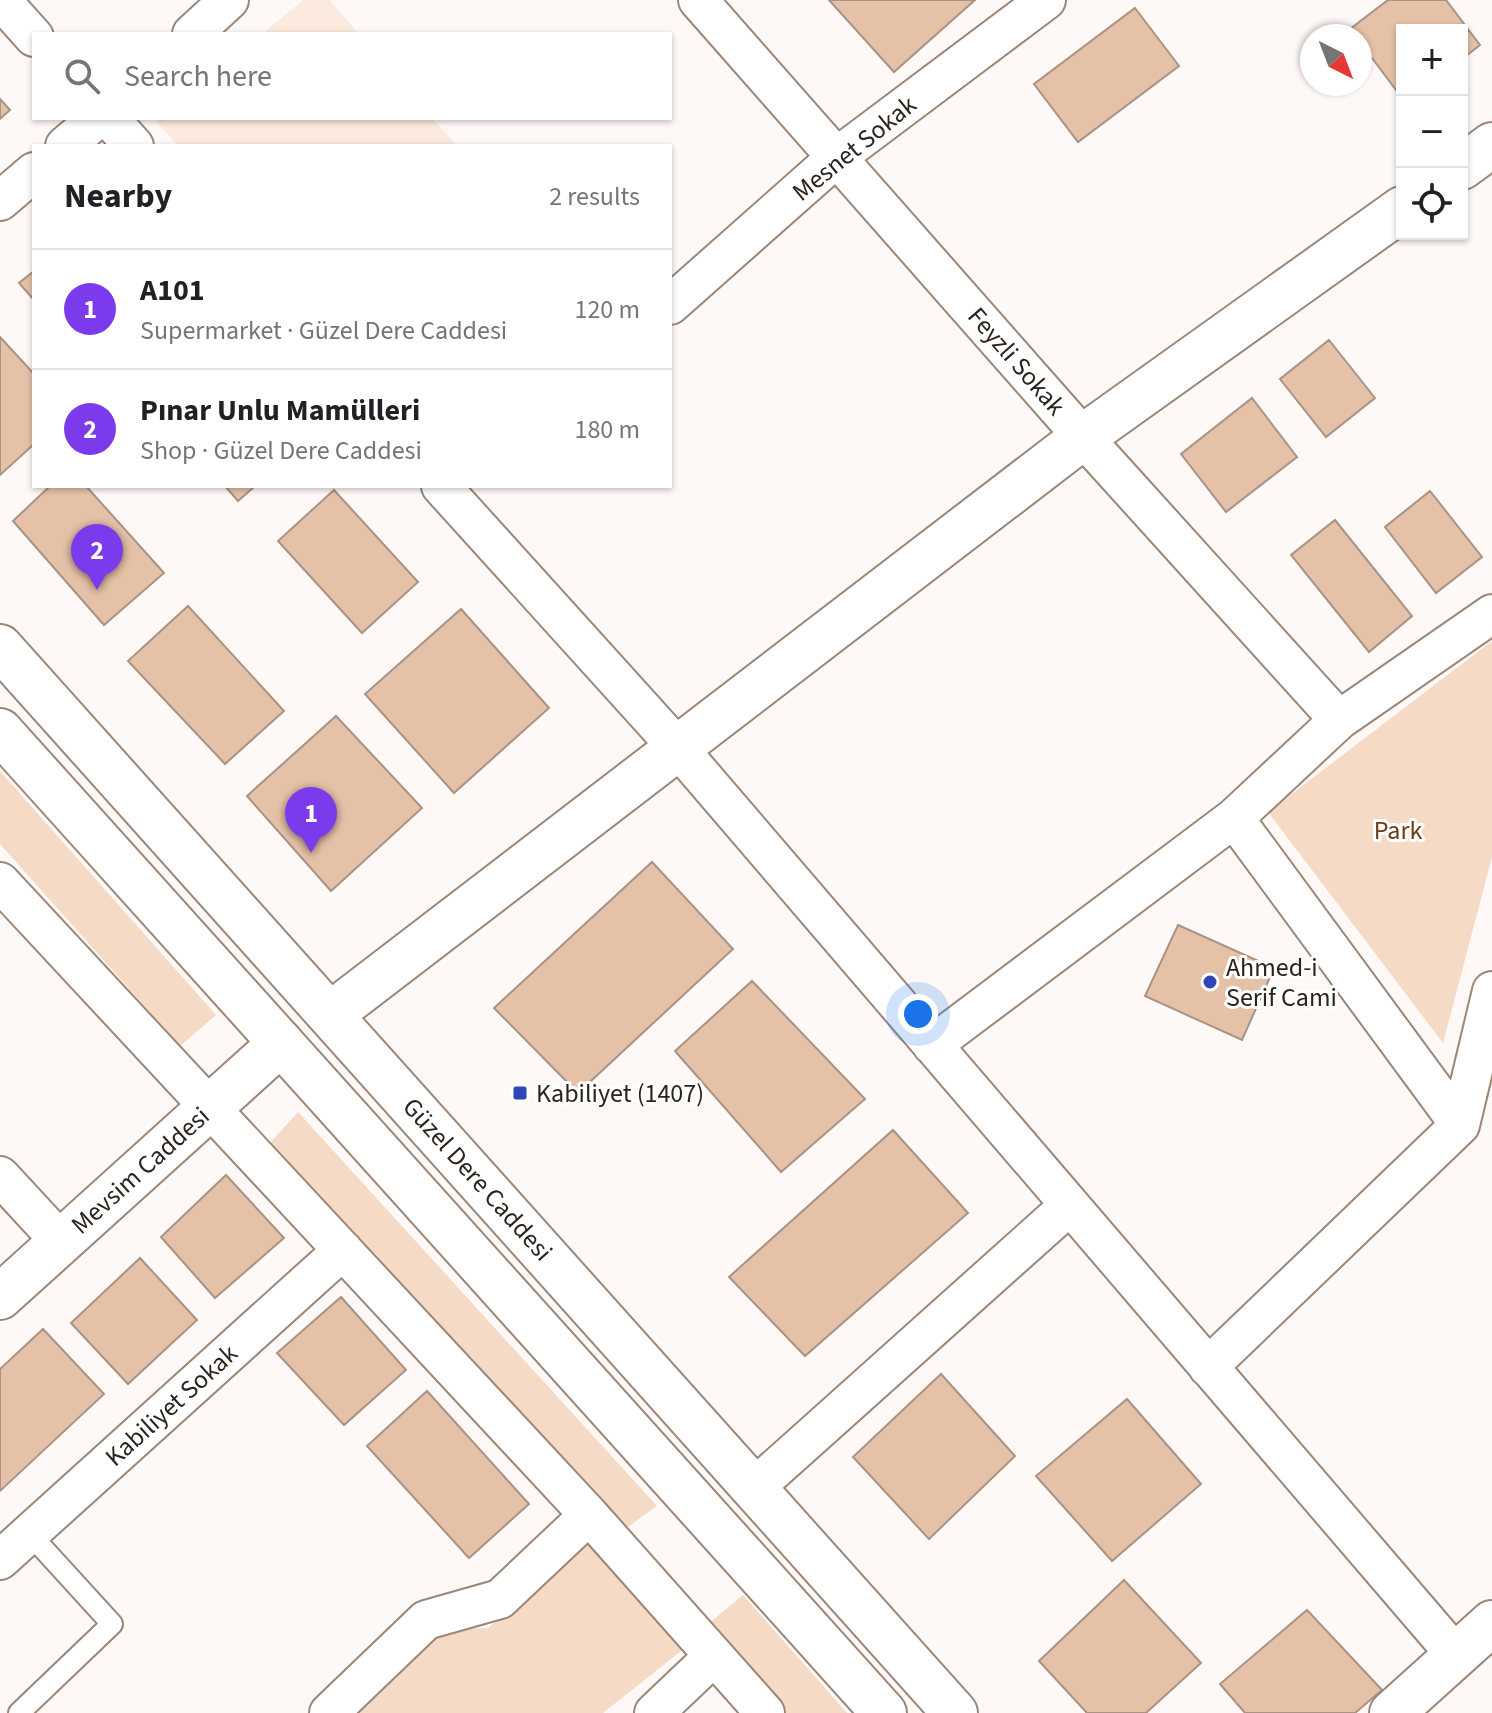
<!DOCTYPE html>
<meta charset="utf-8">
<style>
:root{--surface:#fff;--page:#f2f2f2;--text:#202124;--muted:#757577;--line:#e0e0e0;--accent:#7c3aed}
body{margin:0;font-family:"Source Sans 3",sans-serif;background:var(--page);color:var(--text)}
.controls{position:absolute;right:24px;top:24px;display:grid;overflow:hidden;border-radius:0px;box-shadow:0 2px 6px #0004}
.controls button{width:72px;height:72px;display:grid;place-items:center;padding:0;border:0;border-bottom:2px solid var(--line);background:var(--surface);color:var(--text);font:40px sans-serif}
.compass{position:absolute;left:1300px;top:24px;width:72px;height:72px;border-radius:50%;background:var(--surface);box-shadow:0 2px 6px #0004;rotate:138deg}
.you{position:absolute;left:918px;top:1014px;width:28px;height:28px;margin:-20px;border:6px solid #fff;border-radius:50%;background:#1a73e8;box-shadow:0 0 0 12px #1a73e833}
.badge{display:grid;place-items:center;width:52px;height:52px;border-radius:50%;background:var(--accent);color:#fff;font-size:26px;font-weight:700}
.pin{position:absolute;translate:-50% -66px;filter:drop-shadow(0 2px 4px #0008)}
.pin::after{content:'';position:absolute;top:42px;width:28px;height:24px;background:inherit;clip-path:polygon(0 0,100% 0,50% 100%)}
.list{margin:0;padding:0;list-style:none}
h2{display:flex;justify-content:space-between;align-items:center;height:104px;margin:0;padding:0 32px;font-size:34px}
h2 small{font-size:26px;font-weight:400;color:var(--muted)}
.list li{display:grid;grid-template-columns:52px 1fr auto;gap:24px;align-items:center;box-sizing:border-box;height:120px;padding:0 32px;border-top:2px solid var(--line)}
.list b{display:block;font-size:30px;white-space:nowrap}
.list p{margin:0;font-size:26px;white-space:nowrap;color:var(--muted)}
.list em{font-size:26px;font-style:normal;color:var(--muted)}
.icon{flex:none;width:44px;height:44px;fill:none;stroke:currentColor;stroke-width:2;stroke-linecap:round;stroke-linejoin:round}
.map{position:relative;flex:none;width:1492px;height:1713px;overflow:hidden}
.search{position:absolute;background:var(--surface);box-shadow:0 2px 6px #0004;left:32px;top:32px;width:640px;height:88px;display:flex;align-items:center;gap:20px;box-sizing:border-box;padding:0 28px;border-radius:0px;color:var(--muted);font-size:30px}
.panel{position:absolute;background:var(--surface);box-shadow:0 2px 6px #0004;left:32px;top:144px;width:640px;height:344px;border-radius:0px}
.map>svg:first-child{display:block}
</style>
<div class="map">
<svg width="1492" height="1713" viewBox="0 0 1492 1713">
<rect width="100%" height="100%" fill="#fef9f6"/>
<path fill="#fbeadd" d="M303,0H329L359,34H262Z
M160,118H432L457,146H178L156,121Z"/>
<path fill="#f5dac6" d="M1492,641V857L1443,1043L1268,812Z
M0,771L216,1015L180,1046L0,844Z
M298,1112L657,1506L621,1532L270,1143Z
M594,1537L691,1643L603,1713H347L438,1629L488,1628Z
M743,1595L847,1713H775L701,1630Z"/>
<path fill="#e5c1a7" stroke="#a89384" stroke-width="2" d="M829,0H975L894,72Z
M1388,0H1446L1480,45L1462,59V30H1402V98L1360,42V36H1355L1350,29Z
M1135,8L1179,66L1078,142L1034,84Z
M0,99L10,110L0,119Z
M34,271V300L19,283Z
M0,337L34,374V444L0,475Z
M1329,340L1375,398L1326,437L1280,379Z
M1252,398L1297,457L1226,512L1181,454Z
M50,486H86L164,573L104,625L13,521Z
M225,486H255L238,501Z
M334,490L418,582L362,633L278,541Z
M1430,491L1482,557L1436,593L1385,527Z
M1335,520L1412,616L1369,652L1291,555Z
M188,606L284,711L225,764L128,661Z
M461,609L549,708L454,793L365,694Z
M336,716L422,808L331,891L247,796Z
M652,862L733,949L578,1093L494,1008Z
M1178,925L1274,968L1242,1040L1145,996Z
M752,981L865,1099L781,1172L675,1051Z
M893,1130L968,1213L805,1356L729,1277Z
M226,1175L284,1238L215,1298L161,1237Z
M140,1258L197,1320L128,1384L71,1323Z
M341,1297L406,1370L344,1425L277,1353Z
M43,1329L104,1394L0,1491V1369Z
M941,1374L1015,1456L929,1539L853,1457Z
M427,1391L529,1504L469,1558L367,1446Z
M1127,1399L1201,1484L1112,1561L1036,1476Z
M1124,1580L1201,1663L1146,1713H1087L1039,1661Z
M1307,1610L1382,1690L1355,1713H1245L1220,1684Z"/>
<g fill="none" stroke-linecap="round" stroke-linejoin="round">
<defs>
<path id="service" d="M19,1713L112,1624L29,1533"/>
<path id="minor" d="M1,0L34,37
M698,0L1083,437L1339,720
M192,34L229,0
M109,118L134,146
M65,146L98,118
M0,201L34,172
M670,305L837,157L1046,0
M441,486L678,748L1455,1654
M1234,818L1460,1125
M0,882L589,1515L765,1713
M932,1045L1234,818L1339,720L1492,614
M0,1176L61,1242
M1208,1367L1460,1125L1492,991
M754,1488L1070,1205
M0,1560L343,1250
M329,1713L426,1620L500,1599L589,1515
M654,1713L714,1656"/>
<path id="tertiary" d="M1462,167L1492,145
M331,1014L1083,437L1402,209
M0,1297L281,1043
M1392,1713L1492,1623"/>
<path id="secondary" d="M0,647L955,1713
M0,731L884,1713"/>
</defs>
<use href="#service" stroke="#9b8677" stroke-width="24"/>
<use href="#minor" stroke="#9b8677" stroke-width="42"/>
<use href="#tertiary" stroke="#9b8677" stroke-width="48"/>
<use href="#secondary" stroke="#9b8677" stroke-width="48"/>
<use href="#service" stroke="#fff" stroke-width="20"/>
<use href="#minor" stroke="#fff" stroke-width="38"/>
<use href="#tertiary" stroke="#fff" stroke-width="44"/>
<use href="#secondary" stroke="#fff" stroke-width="44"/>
</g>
<g fill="#2f48b9" stroke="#fff" stroke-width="3">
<circle cx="1210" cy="982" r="8"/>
<rect x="512" y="1085" width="16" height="16" rx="4"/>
</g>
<g text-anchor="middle" stroke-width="6" stroke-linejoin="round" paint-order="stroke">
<g font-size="26" fill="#2b231d" stroke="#fff">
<text transform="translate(854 148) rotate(-39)" y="9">Mesnet Sokak</text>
<text transform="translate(1017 361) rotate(49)" y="9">Feyzli Sokak</text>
<text transform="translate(140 1170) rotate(-42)" y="9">Mevsim Caddesi</text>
<text transform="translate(478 1179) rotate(48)" y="9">Güzel Dere Caddesi</text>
<text transform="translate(171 1405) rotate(-42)" y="9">Kabiliyet Sokak</text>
</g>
<g font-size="26" fill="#6c3e14" stroke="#fff">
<text x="1398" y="839">Park</text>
</g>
<g font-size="26" fill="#2b231d" stroke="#fff" text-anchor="start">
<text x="1226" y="976">Ahmed-i<tspan x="1226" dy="30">Serif Cami</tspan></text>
<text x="536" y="1102">Kabiliyet (1407)</text>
</g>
</g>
</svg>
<div class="controls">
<button>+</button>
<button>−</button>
<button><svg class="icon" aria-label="locate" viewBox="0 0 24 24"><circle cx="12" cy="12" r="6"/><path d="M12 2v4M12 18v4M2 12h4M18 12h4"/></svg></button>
</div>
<svg class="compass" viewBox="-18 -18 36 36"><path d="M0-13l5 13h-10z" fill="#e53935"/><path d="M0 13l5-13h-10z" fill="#757577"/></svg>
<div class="you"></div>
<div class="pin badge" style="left:311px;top:853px">1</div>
<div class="pin badge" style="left:97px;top:590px">2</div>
<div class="search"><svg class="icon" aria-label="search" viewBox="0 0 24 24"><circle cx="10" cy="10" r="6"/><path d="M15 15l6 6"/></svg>Search here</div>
<section class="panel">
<h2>Nearby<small>2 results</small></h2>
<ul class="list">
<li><span class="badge">1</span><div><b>A101</b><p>Supermarket · Güzel Dere Caddesi</p></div><em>120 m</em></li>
<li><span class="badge">2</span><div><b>Pınar Unlu Mamülleri</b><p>Shop · Güzel Dere Caddesi</p></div><em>180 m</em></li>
</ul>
</section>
</div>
